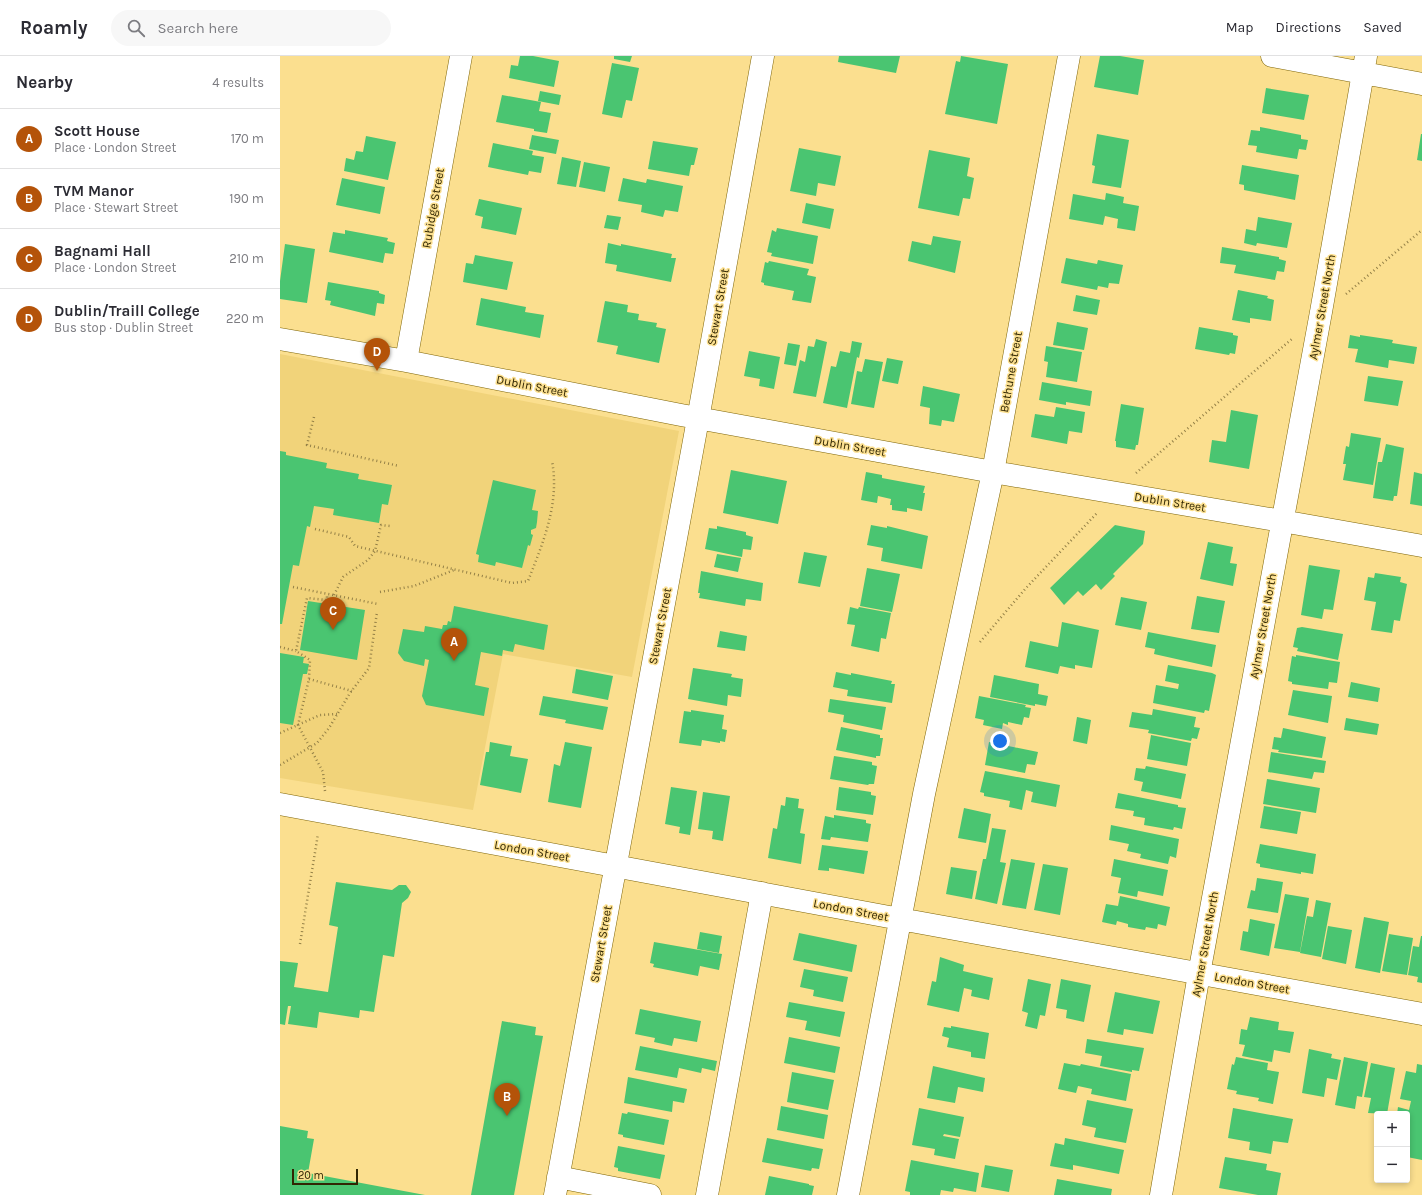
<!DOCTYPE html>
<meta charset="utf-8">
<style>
:root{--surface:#fff;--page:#f7f7f7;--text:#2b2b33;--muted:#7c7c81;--line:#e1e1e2;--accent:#b45309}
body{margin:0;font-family:Karla,sans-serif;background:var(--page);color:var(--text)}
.controls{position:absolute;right:12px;bottom:12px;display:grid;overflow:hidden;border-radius:4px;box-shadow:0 2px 6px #0003}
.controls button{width:36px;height:36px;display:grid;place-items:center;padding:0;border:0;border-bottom:1px solid var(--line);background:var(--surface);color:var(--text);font:20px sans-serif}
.scale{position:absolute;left:12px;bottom:10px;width:66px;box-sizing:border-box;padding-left:4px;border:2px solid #312603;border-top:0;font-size:11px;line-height:14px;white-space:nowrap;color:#312603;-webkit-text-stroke:3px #fbdf8f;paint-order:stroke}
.you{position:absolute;left:720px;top:685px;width:14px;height:14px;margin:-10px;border:3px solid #fff;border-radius:50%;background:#1a73e8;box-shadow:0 0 0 6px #1a73e833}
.badge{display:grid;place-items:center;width:26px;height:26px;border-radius:50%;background:var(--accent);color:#fff;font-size:13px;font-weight:700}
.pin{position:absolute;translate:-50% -33px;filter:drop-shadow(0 1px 2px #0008)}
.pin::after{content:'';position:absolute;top:21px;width:14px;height:12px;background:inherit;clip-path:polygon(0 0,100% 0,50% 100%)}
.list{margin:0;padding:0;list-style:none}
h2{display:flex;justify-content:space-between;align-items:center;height:52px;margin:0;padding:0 16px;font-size:17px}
h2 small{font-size:13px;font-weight:400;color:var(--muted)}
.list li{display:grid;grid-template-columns:26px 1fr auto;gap:12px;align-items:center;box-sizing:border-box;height:60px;padding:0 16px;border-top:1px solid var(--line)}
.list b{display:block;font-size:15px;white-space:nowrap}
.list p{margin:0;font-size:13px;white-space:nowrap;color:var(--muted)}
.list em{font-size:13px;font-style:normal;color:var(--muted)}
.icon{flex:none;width:22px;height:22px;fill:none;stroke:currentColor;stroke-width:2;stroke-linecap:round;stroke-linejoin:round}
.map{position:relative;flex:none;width:1142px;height:1139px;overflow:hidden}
header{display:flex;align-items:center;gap:24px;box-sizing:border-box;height:56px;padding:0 20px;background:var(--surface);border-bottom:1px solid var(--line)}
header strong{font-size:19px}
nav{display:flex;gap:22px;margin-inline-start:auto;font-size:14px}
.search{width:280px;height:36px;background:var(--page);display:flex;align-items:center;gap:10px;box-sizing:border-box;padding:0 14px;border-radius:22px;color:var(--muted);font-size:15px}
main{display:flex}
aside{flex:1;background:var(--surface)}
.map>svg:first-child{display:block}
</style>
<header>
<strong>Roamly</strong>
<div class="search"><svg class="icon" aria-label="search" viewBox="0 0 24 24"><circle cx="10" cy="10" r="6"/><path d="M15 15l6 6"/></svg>Search here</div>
<nav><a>Map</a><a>Directions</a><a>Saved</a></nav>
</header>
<main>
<aside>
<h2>Nearby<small>4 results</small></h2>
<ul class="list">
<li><span class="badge">A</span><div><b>Scott House</b><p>Place · London Street</p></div><em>170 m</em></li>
<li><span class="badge">B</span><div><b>TVM Manor</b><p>Place · Stewart Street</p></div><em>190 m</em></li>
<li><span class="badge">C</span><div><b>Bagnami Hall</b><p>Place · London Street</p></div><em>210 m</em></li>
<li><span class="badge">D</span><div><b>Dublin/Traill College</b><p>Bus stop · Dublin Street</p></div><em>220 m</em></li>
</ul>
</aside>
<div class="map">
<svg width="1142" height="1139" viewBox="0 0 1142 1139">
<rect width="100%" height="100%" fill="#fbdf8f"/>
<path fill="#f1d37a" d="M0,298L399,375L352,621L223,598L193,754L0,722Z"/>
<path fill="#4ac571" d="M240,0H253L279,5L274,31L229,22L231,9L238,10Z
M334,0H352L350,6L334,3Z
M559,0H620L616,17L558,6Z
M681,0L728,8L717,68L665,58L676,5L680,6Z
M820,0H840L864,4L858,39L814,31Z
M332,7L359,12L352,45L346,44L342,62L322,58Z
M986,32L1029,39L1024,64L982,57Z
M260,35L281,39L279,49L258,45Z
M222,39L261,46L259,55L271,57L267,77L254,75V73L216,66Z
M980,71L1021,79V83L1028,84L1026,94L1019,93L1017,103L976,96L977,90L968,89L971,74L980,75Z
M817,78L849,84L841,132L812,127L815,110L812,109Z
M1141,78H1142V105L1137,104Z
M252,79L279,84L276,98L249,93Z
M86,80L116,86L108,124L64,115L66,102L74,104L76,95L83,96Z
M373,85L418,92L414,109H411L409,120L368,113Z
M213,87L253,95L252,99L264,101L261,117L249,115L248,119L208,111Z
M519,92L561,100L555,130L538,127L536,140L510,135Z
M649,94L690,102L687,120L694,122L690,143L683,142L679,160L638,152Z
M282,101L301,105L296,131L277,128Z
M304,106L330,111L325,136L299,131Z
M962,109L1019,119L1015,144L964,134V129L959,128Z
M62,122L105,131L100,158L56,149Z
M343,122L366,127L367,123L403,130L398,156L385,154L383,161L361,156L362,149L338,145Z
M826,137L844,141L843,147L859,150L855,175L837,172L838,163L825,160L823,169L789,163L793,138L825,144Z
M199,143L242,152L236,179L201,172L203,161L195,159Z
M526,147L554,153L550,173L522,167Z
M327,159L341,161L338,174L324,172Z
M978,161L1012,167L1007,192L977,187L976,190L964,187L966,173L976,175Z
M497,172L538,180L533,208L491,200L492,197L487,196L492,174L496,176Z
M65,174L108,182L107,185L115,187L113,198L105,197L103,207L49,196L53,176L65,178Z
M653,180L681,185L675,217L628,205L632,185L651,189Z
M328,187L341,190V188L392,198L391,202H396L391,226L336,215L337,209L325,207Z
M5,188L35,193L27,247L0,243V225Z
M942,191L999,201V203L1006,205L1004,216L997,215L995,224L954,217L956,209L940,207Z
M195,199L233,206L227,234L183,226L186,207L193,208Z
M786,202L817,208L818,204L843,209L839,228L829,227L828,232L818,230L817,234L781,227Z
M489,205L529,213L527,219L536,221L531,247L512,244L514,235L484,229V227L481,226L485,206L488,207Z
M48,226L99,235V237L105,239L104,248L97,247L95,260L50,249L51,245L45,244Z
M958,234L988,240L987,242L994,244L991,265L970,262V267L952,264Z
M796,239L820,244L817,259L793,255Z
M201,242L246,251L245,256L264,259L260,282L196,269Z
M325,245L348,249L347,256L359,258L358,264L377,267L376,271L386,273L379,307L336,298L338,290L317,286Z
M777,266L808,272L804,294L773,289Z
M919,271L953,277V279L958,280L955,298L950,297L949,299L915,293Z
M1070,279L1080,281V279L1113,284L1112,287L1137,291L1134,308L1109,304L1108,312L1075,306L1078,293L1068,292Z
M536,283L547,286L536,341L513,337L520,304L525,306L528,290L534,291Z
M572,285L582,287L579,302L577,301L567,352L543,347L551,310L556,311L560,295L570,297Z
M508,287L520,289L516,310L504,308Z
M766,290L802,296L797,326L766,321L768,306L764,305Z
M469,295L500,301L494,333L479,330L480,323L464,320Z
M607,302L623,305L618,328L602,325Z
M585,303L603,306L594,352L571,348L577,315L582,316Z
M1088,320L1123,325L1118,350L1084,345Z
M762,326L812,335L810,350L786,346V349L759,344Z
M643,330L680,338L674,366L662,364L661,370L649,368L650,352L640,350Z
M841,348L864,352L858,389H856L855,394L836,391V385H835Z
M776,351L805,356L802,377L789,375L787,388L751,381L755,358L774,361Z
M951,354L978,359L969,413L929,406L932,384L946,386Z
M1071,377L1101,382L1093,429L1063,424L1066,408H1063L1066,390L1069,391Z
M1106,388L1124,392L1117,440H1114L1113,445L1093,442L1098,406H1102Z
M0,395L6,396V399L47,407L46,412L79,418L78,423L112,429L108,449L102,448L99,467L53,459L54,453L34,450L30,471L27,470L19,510L13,509L2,568H0Z
M451,414L507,425L498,468L443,457Z
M586,416L602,419V422L645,430L643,437H645L642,455L627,452V456L612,454V449H610L611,443L598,440L597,447L581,444Z
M1134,416L1142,418V450L1130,448Z
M213,424L256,434L252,454L258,455L257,466L256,472L251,474V478L253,479L250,490L248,489L242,512L216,506L215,510L198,506L199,499L196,498Z
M591,469L607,472V470L648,480L642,513L601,505L603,492L587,489Z
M835,469L865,475L863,488L833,518L835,520L821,534L816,528L803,540L798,535L784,549L770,532Z
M437,470L466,476V479L473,481L471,494L463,493L462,501L425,493L429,472L437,473Z
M928,486L953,491L950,507L957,508L953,530L920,523Z
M524,496L547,500L540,531L518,527Z
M437,498L461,502L458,516L434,511Z
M1029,509L1060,514L1053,554L1044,553L1042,563L1021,559Z
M587,512L620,518L612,556L580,550Z
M421,515L483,527L481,545L466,543L465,550L419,542L420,537H418Z
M1095,517L1121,521L1120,526L1127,528L1120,565L1114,564L1112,577L1091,574L1096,546L1084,544L1088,521L1094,522Z
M917,540L945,545L939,577L911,573Z
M841,541L867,546L861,574L835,569Z
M28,545L85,554L77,604L20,594Z
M174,550L268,569L264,594L235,588L233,596L223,594L222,600L201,596L195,629L209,632L204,660L146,649L142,640L149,604L145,603L144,610L124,605L118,597L123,573L144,576L145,570L162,573L163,569H167L168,565L171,566Z
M570,551L578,553L579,551L611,557L606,583L601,582L599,596L571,590L575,569L567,568Z
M782,566L819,574L812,612L795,609V613L780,610L778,618L745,611L750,585L778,591Z
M1022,571L1063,578L1058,604L1017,595L1018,592L1013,591L1017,572Z
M440,575L467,580L465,595L437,591Z
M868,576L936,589L932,611L874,598L875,593L865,591Z
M0,597L24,601L23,607L29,608L27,618H23L13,669L0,667Z
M1016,599L1060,606L1057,627L1049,626L1048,633L1012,628V626L1008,625L1012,600L1016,601Z
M888,609L932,617L936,619L929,655L925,654L924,657L873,647L876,629L898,633L899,628L885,625Z
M413,612L452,618L451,621L463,623L461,641L448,639L447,650L408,643Z
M296,613L333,620L328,644L292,637Z
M556,616L571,619V617L612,625L611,628H615L612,647L567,640L568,634L553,631Z
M714,619L759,628L758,638L768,640L766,650L755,648V650L710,641Z
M1071,626L1100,632L1098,646L1068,641Z
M1013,634L1052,640L1048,667L1008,659Z
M263,640L328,651L323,674L285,667L286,664L259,659Z
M699,640L746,649L745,651L751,652L749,662L744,661L742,669L728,666V669L723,667L722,673L703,669L704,664L695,662Z
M550,643L606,651L602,674L563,666L564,659L548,656Z
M873,653L916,661L914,671L920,672L917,683L912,682L911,685L868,677L869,674L849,671L852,656L872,659Z
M411,654L444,659L442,673L447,674L445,686L440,685V687L422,684L421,690L399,687L404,655L411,656Z
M797,661L811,664L807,688L793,685Z
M1066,662L1099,668L1097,679L1064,674Z
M561,671L600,679V682H603L600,700H596V702L556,694Z
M1003,672L1046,681L1042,702L998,696L999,694L992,693L994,681L1001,682Z
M871,679L911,687L907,710L867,703Z
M210,686L232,690L230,700L248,703L241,737L200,729L206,696H209Z
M285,686L312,691L301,752L268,746L274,708L280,710Z
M709,686L758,696L755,709L747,708L745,717L705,709Z
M991,696L1046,705L1044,717L1034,716L1032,723L988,716Z
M554,700L592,706V709L597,710L594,728H589L588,729L550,723Z
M866,710L906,718L901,743L861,735L863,726L854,724L856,712L865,713Z
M705,715L780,729L776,751L751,746L753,736L746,734L742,754L729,751L730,745L704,740V737L700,736Z
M987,723L1040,732L1036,757L983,748Z
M391,731L417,735L410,779L399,777L400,771L385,768Z
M559,731L591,736V739L596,740L593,759L556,754Z
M423,736L450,740L443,785L432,783L433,775L418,773Z
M838,737L898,749V751L906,752L902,773L894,771L893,774L864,769L865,762L853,760L854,755L835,752Z
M506,741L519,743L518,752L524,753L520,777L525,778L521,808L488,802L493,772L497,773L501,749L505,750Z
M984,750L1021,756L1017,778L980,772Z
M684,752L711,758L706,787L678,782Z
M554,759L586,764V767L591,768L588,786L551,781L550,784L541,783L545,760L554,762Z
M831,769L899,783L896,802L890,800L888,808L860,802L861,798L847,795L849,788L829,784Z
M712,772L726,774L720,806L726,807L717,848L695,843L703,803H706Z
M980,788L1036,798L1033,818L1021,816V818L980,811V808L976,807Z
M542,789L588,795L584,818L549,812V815L538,814Z
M731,803L755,807L746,853L722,849Z
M834,803L888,814L883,840L858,835L857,841L838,837L841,822L831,820Z
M763,808L788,812L780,859L754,854Z
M671,811L697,815L692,843L666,838Z
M977,822L1003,826L998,857L967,852L971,834L975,835Z
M56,826L112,834L119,829H126L131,836L128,842L122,847L114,901L103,899L94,956L80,954L79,962L39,956L37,972L8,968L11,950H8L5,969L0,968V905L18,907L14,931L48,936L58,871L49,869Z
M1005,838L1029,842L1020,896L994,892Z
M840,840L890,851L886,870L878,868L877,873L866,871L865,874L848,871V868L837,865L836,869L822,866L826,848L838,850Z
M1036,844L1051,847L1041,901L1020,897L1027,860L1033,861Z
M1084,861L1109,866L1100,917L1075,912Z
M970,863L995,868L989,900L960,894L963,875L968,876Z
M1048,870L1072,874L1066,908L1042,903Z
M420,876L442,880L439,897L417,893Z
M519,877L577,889L572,916L513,904Z
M1109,878L1133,882L1127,919L1102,915Z
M1141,880H1142V927L1137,926L1138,921L1128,919L1133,890L1139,891Z
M374,886L442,898L439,914L420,910L418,920L373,911L374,908L370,907Z
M660,901L684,909L683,915L713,922L709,944L691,940L692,934L684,932L679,956L647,949L652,925L656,926Z
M524,913L568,921L563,946L533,940L534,934L520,931Z
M748,923L771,928L765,960L760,959L757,973L745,970L748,957L742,955Z
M781,923L811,929L804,966L786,962L787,954L776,952Z
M835,936L880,945L873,978L844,973L843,979L827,976Z
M509,946L565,956L560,981L525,974L527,965L506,961Z
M360,953L421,965L417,986L394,982L392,990L374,986L375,982L355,978Z
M970,961L999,966L998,974L1014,976L1010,997L994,994L992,1006L962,1000L965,989L959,988L961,973L967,974Z
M222,965L256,971L255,979L263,980L234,1139H191Z
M671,970L709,977L705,1003L691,1001V996L667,991L669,982L662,980L664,971L671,972Z
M509,981L560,991L555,1017L504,1007Z
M807,983L864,992L859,1015L852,1014V1016L820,1010L822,1000L805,997Z
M360,990L437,1005L435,1015L422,1012L421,1017L399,1012L397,1022L355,1014Z
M1029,993L1052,998L1051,1002L1061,1004L1057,1024L1047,1022L1044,1041L1022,1037Z
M956,1001L988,1007L987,1014L999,1016L993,1048L978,1045L979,1042L956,1038L957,1035L947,1033L952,1008L954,1009Z
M1064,1001L1088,1006L1082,1041L1077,1040L1075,1053L1055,1049Z
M784,1007L800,1010L801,1008L851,1018L846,1045L811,1038L812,1033L798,1030L796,1037L778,1033Z
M1091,1007L1115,1012L1107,1058L1088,1057L1091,1042L1084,1041Z
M1137,1008L1142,1009V1104L1127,1101V1058H1117L1118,1051L1129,1054L1131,1045L1120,1043L1126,1015L1136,1017Z
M653,1010L705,1022L703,1036L678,1031L675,1047L647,1042Z
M512,1016L554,1024L548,1054L507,1046Z
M348,1021L407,1033L404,1047L393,1045L392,1056L344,1047Z
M807,1044L853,1053L846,1087L814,1081L816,1072L802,1069Z
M501,1050L548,1059L544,1083L497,1074Z
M639,1052L684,1061L680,1081L664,1078L663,1080L679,1083L675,1103L654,1099L655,1093L632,1089Z
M953,1052L1013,1063L1008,1087L993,1085L991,1098L969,1094L970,1086L948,1082Z
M348,1056L389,1064L384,1089L343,1081V1079L338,1078L342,1057L347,1058Z
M0,1070L28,1075L27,1082L34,1083L28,1117L145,1139H0Z
M487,1082L543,1093L539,1113L532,1112L531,1115L482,1106Z
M785,1082L844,1094L839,1118L793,1109V1114L770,1110L775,1087L784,1089Z
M338,1090L385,1099L380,1123L338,1115V1112L334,1111Z
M945,1101L987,1108L986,1114L1001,1117L997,1139H978L939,1132Z
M631,1104L699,1117L696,1136L674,1132L673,1136L661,1134L660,1139H630V1136L625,1135Z
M705,1109L733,1114L729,1136L701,1131Z
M489,1120L529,1128V1129L534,1130L532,1139H485Z
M777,1123L832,1133L831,1139H774Z"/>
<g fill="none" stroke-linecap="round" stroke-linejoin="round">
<defs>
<path id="minor" d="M992,0L1142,28
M0,283L126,305L401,359L713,416L1002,465L1142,490
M126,305L181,0
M0,748L620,863L1142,958
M278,1121L370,1139
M275,1139L418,363L483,0
M427,1139L482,837
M568,1139L644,738L713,416L789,0
M881,1139L919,918L1041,256L1086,0"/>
</defs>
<use href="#minor" stroke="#7f6507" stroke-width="23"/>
<path stroke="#948047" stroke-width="2.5" stroke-dasharray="1 3" stroke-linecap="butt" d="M1066,238L1142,174
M34,361L27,389L119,410
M856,417L1013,282
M35,473L69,481L75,490L232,527L248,525C263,487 280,447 272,405
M13,531L98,548
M100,536L134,530L174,514
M54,539L63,521L88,504L95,495L101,469L110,470
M700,586L746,532L818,456
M0,591L16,595
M29,623L72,635
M0,677L40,659L57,658
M0,709L37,687L49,672L70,637L89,612L97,556
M45,735L43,716L18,669L29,623L30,604L16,595L27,542L47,544V538
M20,888L38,778"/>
<use href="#minor" stroke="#fff" stroke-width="22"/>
</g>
<g text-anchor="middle" stroke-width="3" stroke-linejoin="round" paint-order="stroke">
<g font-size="12" fill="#312603" stroke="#fbdf8f">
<text transform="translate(153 152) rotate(-80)" y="4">Rubidge Street</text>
<text transform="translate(438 251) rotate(-80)" y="4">Stewart Street</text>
<text transform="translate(1042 251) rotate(-80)" y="4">Aylmer Street North</text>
<text transform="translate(731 316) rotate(-80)" y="4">Bethune Street</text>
<text transform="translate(252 330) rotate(11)" y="4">Dublin Street</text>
<text transform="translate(570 390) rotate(10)" y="4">Dublin Street</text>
<text transform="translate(890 446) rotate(9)" y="4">Dublin Street</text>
<text transform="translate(380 570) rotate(-79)" y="4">Stewart Street</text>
<text transform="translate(983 570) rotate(-80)" y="4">Aylmer Street North</text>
<text transform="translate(252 795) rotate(10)" y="4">London Street</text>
<text transform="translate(571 854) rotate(11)" y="4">London Street</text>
<text transform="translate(321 888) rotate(-80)" y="4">Stewart Street</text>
<text transform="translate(925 888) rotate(-80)" y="4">Aylmer Street North</text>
<text transform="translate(972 927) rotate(10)" y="4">London Street</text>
</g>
</g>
</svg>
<div class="controls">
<button>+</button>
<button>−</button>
</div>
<div class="scale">20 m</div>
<div class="you"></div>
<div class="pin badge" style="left:174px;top:605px">A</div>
<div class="pin badge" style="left:227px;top:1060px">B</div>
<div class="pin badge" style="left:53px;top:574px">C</div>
<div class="pin badge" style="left:97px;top:315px">D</div>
</div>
</main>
